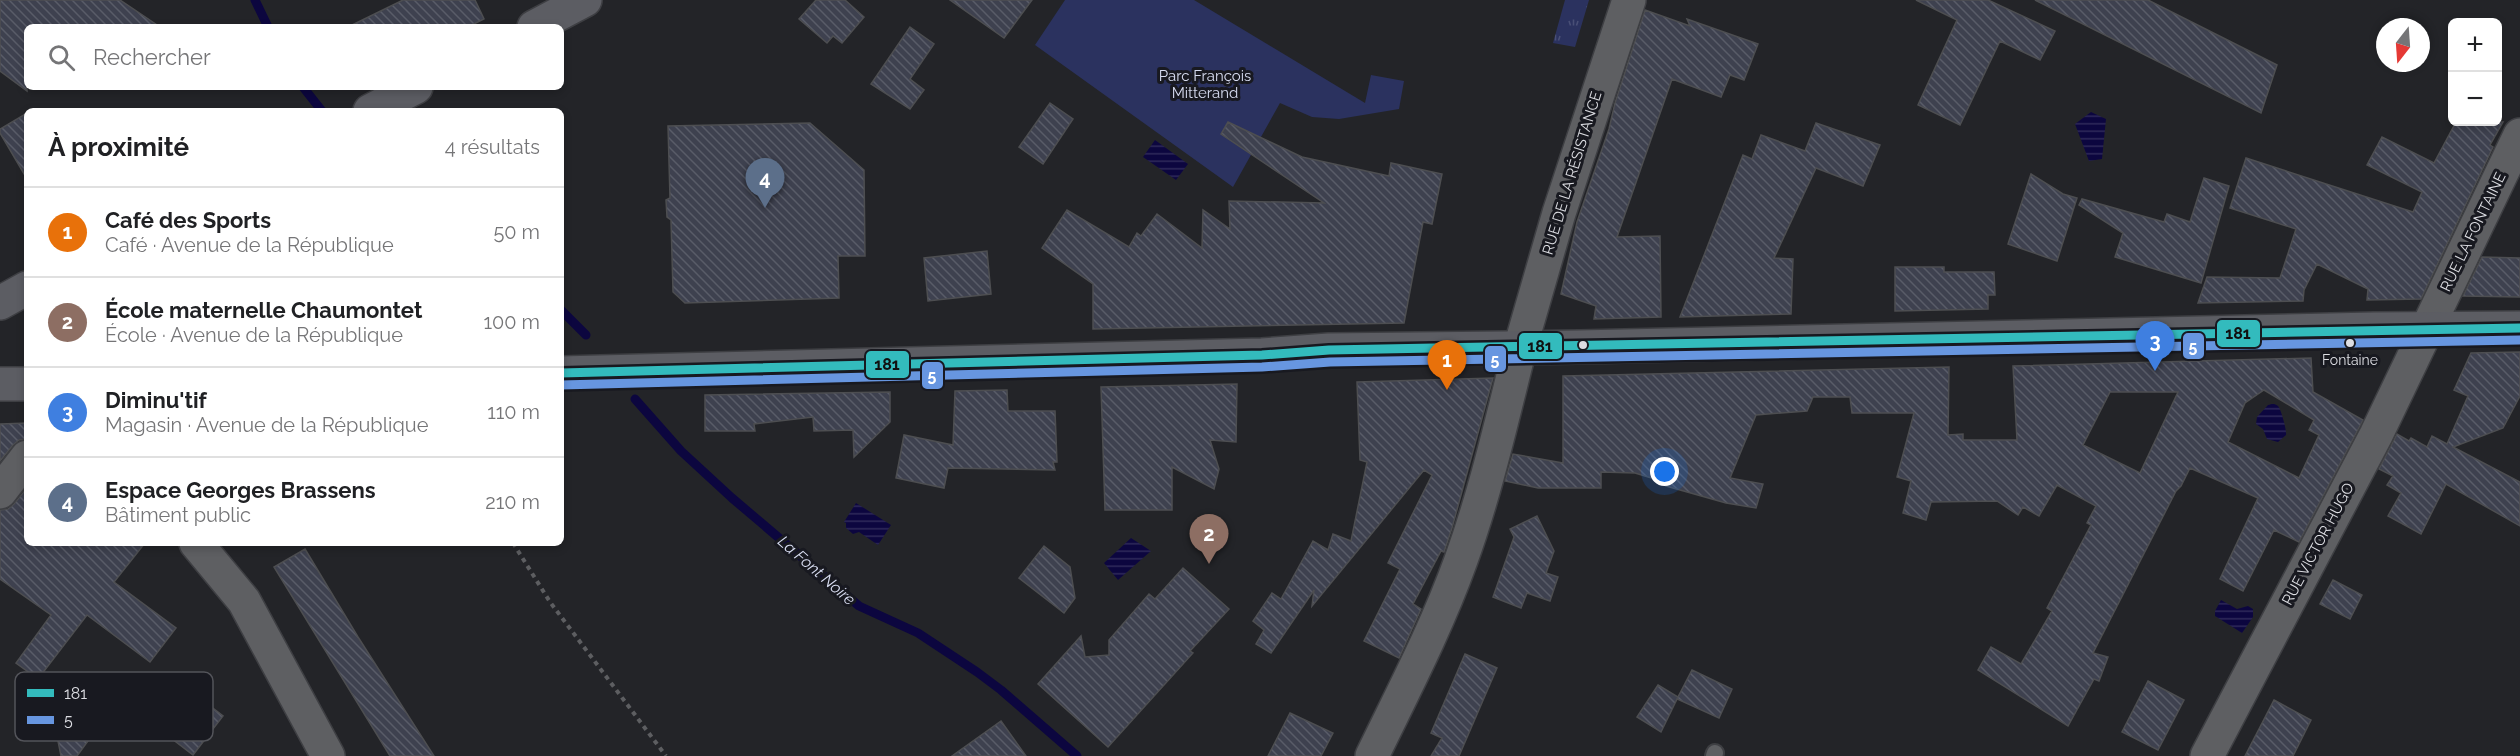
<!DOCTYPE html>
<html lang="fr">
<meta charset="utf-8">
<style>
:root{--surface:#fff;--page:#f2f2f2;--text:#202124;--muted:#757577;--line:#e0e0e0;--accent:#57585c}
body{margin:0;font-family:Raleway,sans-serif;background:var(--page);color:var(--text)}
.controls{position:absolute;right:18px;top:18px;display:grid;overflow:hidden;border-radius:9px;box-shadow:0 3px 9px #0003}
.controls button{width:54px;height:54px;display:grid;place-items:center;padding:0;border:0;border-bottom:2px solid var(--line);background:var(--surface);color:var(--text);font:30px sans-serif}
.compass{position:absolute;left:2376px;top:18px;width:54px;height:54px;border-radius:50%;background:var(--surface);box-shadow:0 3px 9px #0003;rotate:197deg}
.you{position:absolute;left:1665px;top:472px;width:21px;height:21px;margin:-15px;border:4px solid #fff;border-radius:50%;background:#1a73e8;box-shadow:0 0 0 9px #1a73e833}
.badge{display:grid;place-items:center;width:39px;height:39px;border-radius:50%;background:var(--accent);color:#fff;font-size:20px;font-weight:700}
.pin{position:absolute;translate:-50% -50px;filter:drop-shadow(0 2px 3px #0008)}
.pin::after{content:'';position:absolute;top:32px;width:21px;height:18px;background:inherit;clip-path:polygon(0 0,100% 0,50% 100%)}
.list{margin:0;padding:0;list-style:none}
h2{display:flex;justify-content:space-between;align-items:center;height:78px;margin:0;padding:0 24px;font-size:26px}
h2 small{font-size:20px;font-weight:400;color:var(--muted)}
.list li{display:grid;grid-template-columns:39px 1fr auto;gap:18px;align-items:center;box-sizing:border-box;height:90px;padding:0 24px;border-top:2px solid var(--line)}
.list b{display:block;font-size:22px;white-space:nowrap}
.list p{margin:0;font-size:20px;white-space:nowrap;color:var(--muted)}
.list em{font-size:20px;font-style:normal;color:var(--muted)}
.icon{flex:none;width:33px;height:33px;fill:none;stroke:currentColor;stroke-width:2;stroke-linecap:round;stroke-linejoin:round}
.map{position:relative;flex:none;width:2520px;height:756px;overflow:hidden}
.search{position:absolute;background:var(--surface);box-shadow:0 3px 9px #0003;left:24px;top:24px;width:540px;height:66px;display:flex;align-items:center;gap:15px;box-sizing:border-box;padding:0 21px;border-radius:9px;color:var(--muted);font-size:22px}
.panel{position:absolute;background:var(--surface);box-shadow:0 3px 9px #0003;left:24px;top:108px;width:540px;height:438px;border-radius:9px}
.map>svg:first-child{display:block}
</style>
<div class="map">
<svg width="2520" height="756" viewBox="0 0 2520 756">
<defs>
<pattern id="grass-tufts" width="24" height="20" patternUnits="userSpaceOnUse" patternTransform="scale(1.5)"><rect width="24" height="20" fill="#2b325f"/><path d="M3 7l-1-3M5 7V3M7 7l1-3M15 17l-1-3M17 17v-4M19 17l1-3" fill="none" stroke="#494f76"/></pattern>
<pattern id="water-rules" width="6" height="5" patternUnits="userSpaceOnUse" patternTransform="scale(1.5)"><rect width="6" height="5" fill="#0c063f"/><path d="M0 2.5h6" fill="none" stroke="#2f2a5a"/></pattern>
<pattern id="building-back-hatch" width="6" height="6" patternUnits="userSpaceOnUse" patternTransform="scale(1.5)"><rect width="6" height="6" fill="#3e414f"/><path d="M-1 5l2 2M0 0l6 6M5-1l2 2" fill="none" stroke="#595c68"/></pattern>
</defs>
<rect width="100%" height="100%" fill="#232428"/>
<path fill="url(#grass-tufts)" d="M1565,0H1589L1575,47L1553,43Z"/>
<path fill="#2b325f" d="M1065,0H1194L1365,103L1371,75L1404,81L1399,109L1339,119L1312,117L1280,103L1233,187L1035,45Z"/>
<path fill="url(#water-rules)" d="M2091,112L2106,119L2102,159L2089,161L2075,124Z
M1155,140L1188,164L1176,180L1143,157Z
M2268,405C2272,404 2274,403 2278,406C2281,409 2287,431 2286,435L2278,442L2267,439L2263,429L2256,424L2257,417Z
M856,503L891,525L878,545L859,532L853,534L846,528V523L844,522Z
M1131,538L1151,551L1118,580L1104,563Z
M2221,600L2237,609L2248,606L2253,609V617L2242,633L2215,616V611Z"/>
<g fill="none" stroke-linecap="round" stroke-linejoin="round">
<path stroke="#0c063f" stroke-width="9" d="M255,0L268,27
M303,87L322,111
M561,310L586,335
M635,399L681,451L732,498L859,606L918,633L977,672L1001,690L1077,756"/>
</g>
<path fill="url(#building-back-hatch)" stroke="#4d4e51" stroke-width="1.5" fill-rule="evenodd" d="M0,0H120L160,27H27V91L0,71Z
M403,0H475L484,19L468,27H348Z
M816,0H845L864,17L842,43L833,36L827,43L799,19Z
M950,0H1032L1004,38Z
M1916,0H1988L2055,31L2040,60L2000,41L1960,125L1918,105L1957,20Z
M2035,0H2148L2277,65L2261,113Z
M1645,10L1690,26L1687,19L1758,44L1744,80L1730,75L1721,97L1672,79L1617,237L1660,236L1661,317L1594,319L1596,306L1561,294L1577,222L1609,129L1615,103Z
M910,27L934,44L910,79L924,90L910,109L871,84Z
M1050,103L1073,119L1043,164L1019,147Z
M27,113V179L0,133V129Z
M1228,122L1302,157L1389,176L1391,163L1442,174L1432,224L1423,222L1404,323L1093,329V284L1042,248L1067,210L1129,247L1137,233L1141,236L1157,214L1202,248L1203,210L1230,229L1229,201L1324,203L1221,134Z
M2456,122H2503L2490,145L2493,147L2421,299L2367,300L2368,289L2317,264L2304,290L2303,301L2198,303L2207,277L2280,278L2296,229L2230,208L2246,158L2413,212L2422,192L2367,165L2382,137L2434,163Z
M810,123L864,170L865,256H838L839,298L685,303L673,292L671,220L667,217L666,200L670,198L668,126Z
M1816,123L1880,145L1863,186L1816,168L1774,258L1793,259L1791,314L1680,317L1743,155L1752,159L1761,135L1805,151Z
M2031,174L2063,194L2077,198L2057,261L2008,244Z
M2204,178L2229,186L2201,283L2115,257L2123,233L2079,205L2082,199L2164,222L2167,214L2190,222Z
M987,251L991,294L928,301L924,258Z
M2482,257L2520,258V297L2463,296Z
M1895,267H1944V272H1994L1995,295H1988V309L1895,311Z
M2520,352V396L2503,428L2453,447L2520,482V526L2446,484L2421,534L2388,516L2401,493L2387,485L2393,476L2379,469L2397,434L2409,441L2411,438L2427,447L2432,436L2447,444L2468,396L2454,390L2471,353Z
M2311,358L2313,392L2363,420L2299,542L2274,530L2243,591L2220,579L2258,498L2190,468L2181,486L2176,491L2093,653L2108,657L2099,681L2094,679L2068,726L1978,670L1991,647L2021,664L2052,611L2047,608L2091,525L2087,523L2096,506L2057,485L2039,516L2023,507L2018,515L1997,501L1931,502L1926,520L1903,513L1911,481L1897,477L1914,413H1852L1850,397H1813L1807,411L1756,415L1730,478L1763,484L1756,508L1726,503L1666,486L1668,483L1635,473L1601,472V488H1538L1505,481L1513,454L1563,463V376L1949,367L1948,435L1963,434V440H2017L2013,366ZM2264,390L2314,420L2309,430L2319,435L2299,478L2228,442L2245,403ZM2110,392H2178L2140,473L2083,445Z
M1493,378L1452,528L1444,552L1441,551L1413,604L1421,609L1399,658L1364,641L1400,569L1388,563L1432,475L1424,470L1312,606L1314,590L1271,653L1256,644L1264,630L1253,621L1272,593L1281,599L1313,541L1328,550L1333,534L1351,541L1367,462L1360,460L1357,382Z
M1237,384L1236,442L1210,440L1219,469L1214,489L1172,467V510H1105L1101,387Z
M1007,390L1008,411H1055L1057,462H1053L1055,470L948,468L944,488L896,478L904,435L953,445L955,391Z
M890,392V422L854,457L853,430L814,431L813,417L754,424L755,431H705V395Z
M27,423V439L19,440L13,445L0,461V424Z
M27,488V543H145L114,582L176,628L150,662L87,615L38,679L16,663L51,615L0,579V510L8,509L14,504Z
M1537,516L1554,551L1546,573L1558,577L1550,601L1527,593L1521,608L1493,597L1514,537L1510,529Z
M1044,546L1070,567L1075,598L1064,613L1019,578Z
M305,549L358,637L434,756H390L274,567Z
M1183,568L1229,609L1190,651L1193,653L1108,747L1038,684L1081,636L1085,657L1109,655V640L1149,594L1155,599Z
M2333,580L2362,595L2350,619L2320,604Z
M1465,654L1497,668L1459,756H1431L1442,738L1431,733Z
M1692,670L1732,689L1719,718L1677,699Z
M42,676L79,704L83,698L107,715L77,756H61L58,741L17,711Z
M175,679L223,716L193,755L145,718Z
M2148,681L2184,700L2158,750L2122,732Z
M1658,685L1678,697L1661,732L1637,717Z
M2274,700L2311,720L2293,756H2245Z
M1290,713L1333,733L1321,756H1268Z
M1001,721L1026,756H952Z"/>
<g fill="none" stroke-linecap="round" stroke-linejoin="round">
<defs>
<path id="service" d="M1714,756L1715,753"/>
<path id="minor" d="M0,492L27,457
M196,543L244,601L328,756
M1372,756C1403,692 1437,627 1461,560C1486,491 1502,419 1520,348
M2207,756L2376,435L2520,135"/>
<path id="tertiary" d="M1520,348L1559,213L1629,0"/>
<path id="secondary" d="M534,27L585,0
M370,111L416,87
M0,303L27,288
M561,373L1262,355L1329,350L1579,347L2374,329L2520,328
M0,384H27"/>
</defs>
<use href="#service" stroke="#3e3f43" stroke-width="20"/>
<use href="#minor" stroke="#3e3f43" stroke-width="36"/>
<use href="#tertiary" stroke="#3e3f43" stroke-width="36"/>
<use href="#secondary" stroke="#3e3f43" stroke-width="36"/>
<path stroke="#5d5e61" stroke-width="4" stroke-dasharray="4.5 4.5" stroke-linecap="butt" d="M513,543L550,602L666,756"/>
<use href="#service" stroke="#5e5f62" stroke-width="16"/>
<use href="#minor" stroke="#5e5f62" stroke-width="33"/>
<use href="#tertiary" stroke="#5e5f62" stroke-width="33"/>
<use href="#secondary" stroke="#5c5d63" stroke-width="33"/>
<defs>
<path id="bus-1" d="M561,373L1262,355L1329,350L2520,328"/>
<path id="bus-2" d="M561,385L1262,367L1330,362L2520,340"/>
</defs>
<use href="#bus-1" stroke="#181920" stroke-width="14"/>
<use href="#bus-2" stroke="#181920" stroke-width="14"/>
<use href="#bus-1" stroke="#33bbbd" stroke-width="9"/>
<use href="#bus-2" stroke="#6796e0" stroke-width="9"/>
</g>
<g fill="#dcdde2" stroke="#181920" stroke-width="2">
<circle cx="2350" cy="343" r="5"/>
<circle cx="1583" cy="345" r="5"/>
</g>
<g text-anchor="middle" stroke-width="6" stroke-linejoin="round" paint-order="stroke">
<g font-size="14" fill="#dcdde2" stroke="#181920">
<text x="2350" y="365">Fontaine</text>
</g>
<g font-size="15" fill="#d7dcf0" stroke="#181920">
<text x="1205" y="81">Parc François<tspan x="1205" dy="17">Mitterand</tspan></text>
</g>
<g font-size="15" fill="#dcdde2" stroke="#181920">
<text transform="translate(1572 173) rotate(-73)" y="5">RUE DE LA RÉSISTANCE</text>
<text transform="translate(2473 232) rotate(-64)" y="5">RUE LA FONTAINE</text>
<text transform="translate(2318 544) rotate(-62)" y="5">RUE VICTOR HUGO</text>
</g>
<g font-size="16" font-style="italic" fill="#d9def2" stroke="#181920">
<text transform="translate(817 570) rotate(41)" y="6">La Font Noire</text>
</g>
</g>
<rect x="15" y="672" width="198" height="69" rx="9" fill="#181920" stroke="#53545a" stroke-width="1.5"/>
<rect x="27" y="689" width="27" height="8" fill="#33bbbd"/>
<rect x="27" y="716" width="27" height="8" fill="#6796e0"/>
<g font-size="16" fill="#dcdde2">
<text x="64" y="699">181</text>
<text x="64" y="726">5</text>
</g>
<g stroke="#181920" stroke-width="2">
<rect x="2216" y="319" width="45" height="29" rx="6" fill="#33bbbd"/>
<rect x="2182" y="332" width="23" height="28" rx="6" fill="#6796e0"/>
<rect x="1518" y="332" width="45" height="28" rx="6" fill="#33bbbd"/>
<rect x="1484" y="345" width="23" height="28" rx="6" fill="#6796e0"/>
<rect x="865" y="350" width="45" height="29" rx="6" fill="#33bbbd"/>
<rect x="921" y="361" width="23" height="29" rx="6" fill="#6796e0"/>
</g>
<g font-size="16" text-anchor="middle" font-weight="bold" fill="#fff">
<text x="2193" y="352">5</text>
<text x="1495" y="365">5</text>
<text x="932" y="381">5</text>
</g>
<g font-size="16" text-anchor="middle" font-weight="bold" fill="#111">
<text x="2238" y="339">181</text>
<text x="1540" y="352">181</text>
<text x="887" y="370">181</text>
</g>
</svg>
<div class="controls">
<button>+</button>
<button>−</button>
</div>
<svg class="compass" viewBox="-18 -18 36 36"><path d="M0-13l5 13h-10z" fill="#e53935"/><path d="M0 13l5-13h-10z" fill="#757577"/></svg>
<div class="you"></div>
<div class="pin badge" style="left:1447px;top:390px;background:#e8710a">1</div>
<div class="pin badge" style="left:1209px;top:564px;background:#8d6e63">2</div>
<div class="pin badge" style="left:2155px;top:371px;background:#3f7fe0">3</div>
<div class="pin badge" style="left:765px;top:208px;background:#5c6f8a">4</div>
<div class="search"><svg class="icon" aria-label="search" viewBox="0 0 24 24"><circle cx="10" cy="10" r="6"/><path d="M15 15l6 6"/></svg>Rechercher</div>
<section class="panel">
<h2>À proximité<small>4 résultats</small></h2>
<ul class="list">
<li><span class="badge" style="background:#e8710a">1</span><div><b>Café des Sports</b><p>Café · Avenue de la République</p></div><em>50 m</em></li>
<li><span class="badge" style="background:#8d6e63">2</span><div><b>École maternelle Chaumontet</b><p>École · Avenue de la République</p></div><em>100 m</em></li>
<li><span class="badge" style="background:#3f7fe0">3</span><div><b>Diminu'tif</b><p>Magasin · Avenue de la République</p></div><em>110 m</em></li>
<li><span class="badge" style="background:#5c6f8a">4</span><div><b>Espace Georges Brassens</b><p>Bâtiment public</p></div><em>210 m</em></li>
</ul>
</section>
</div>
